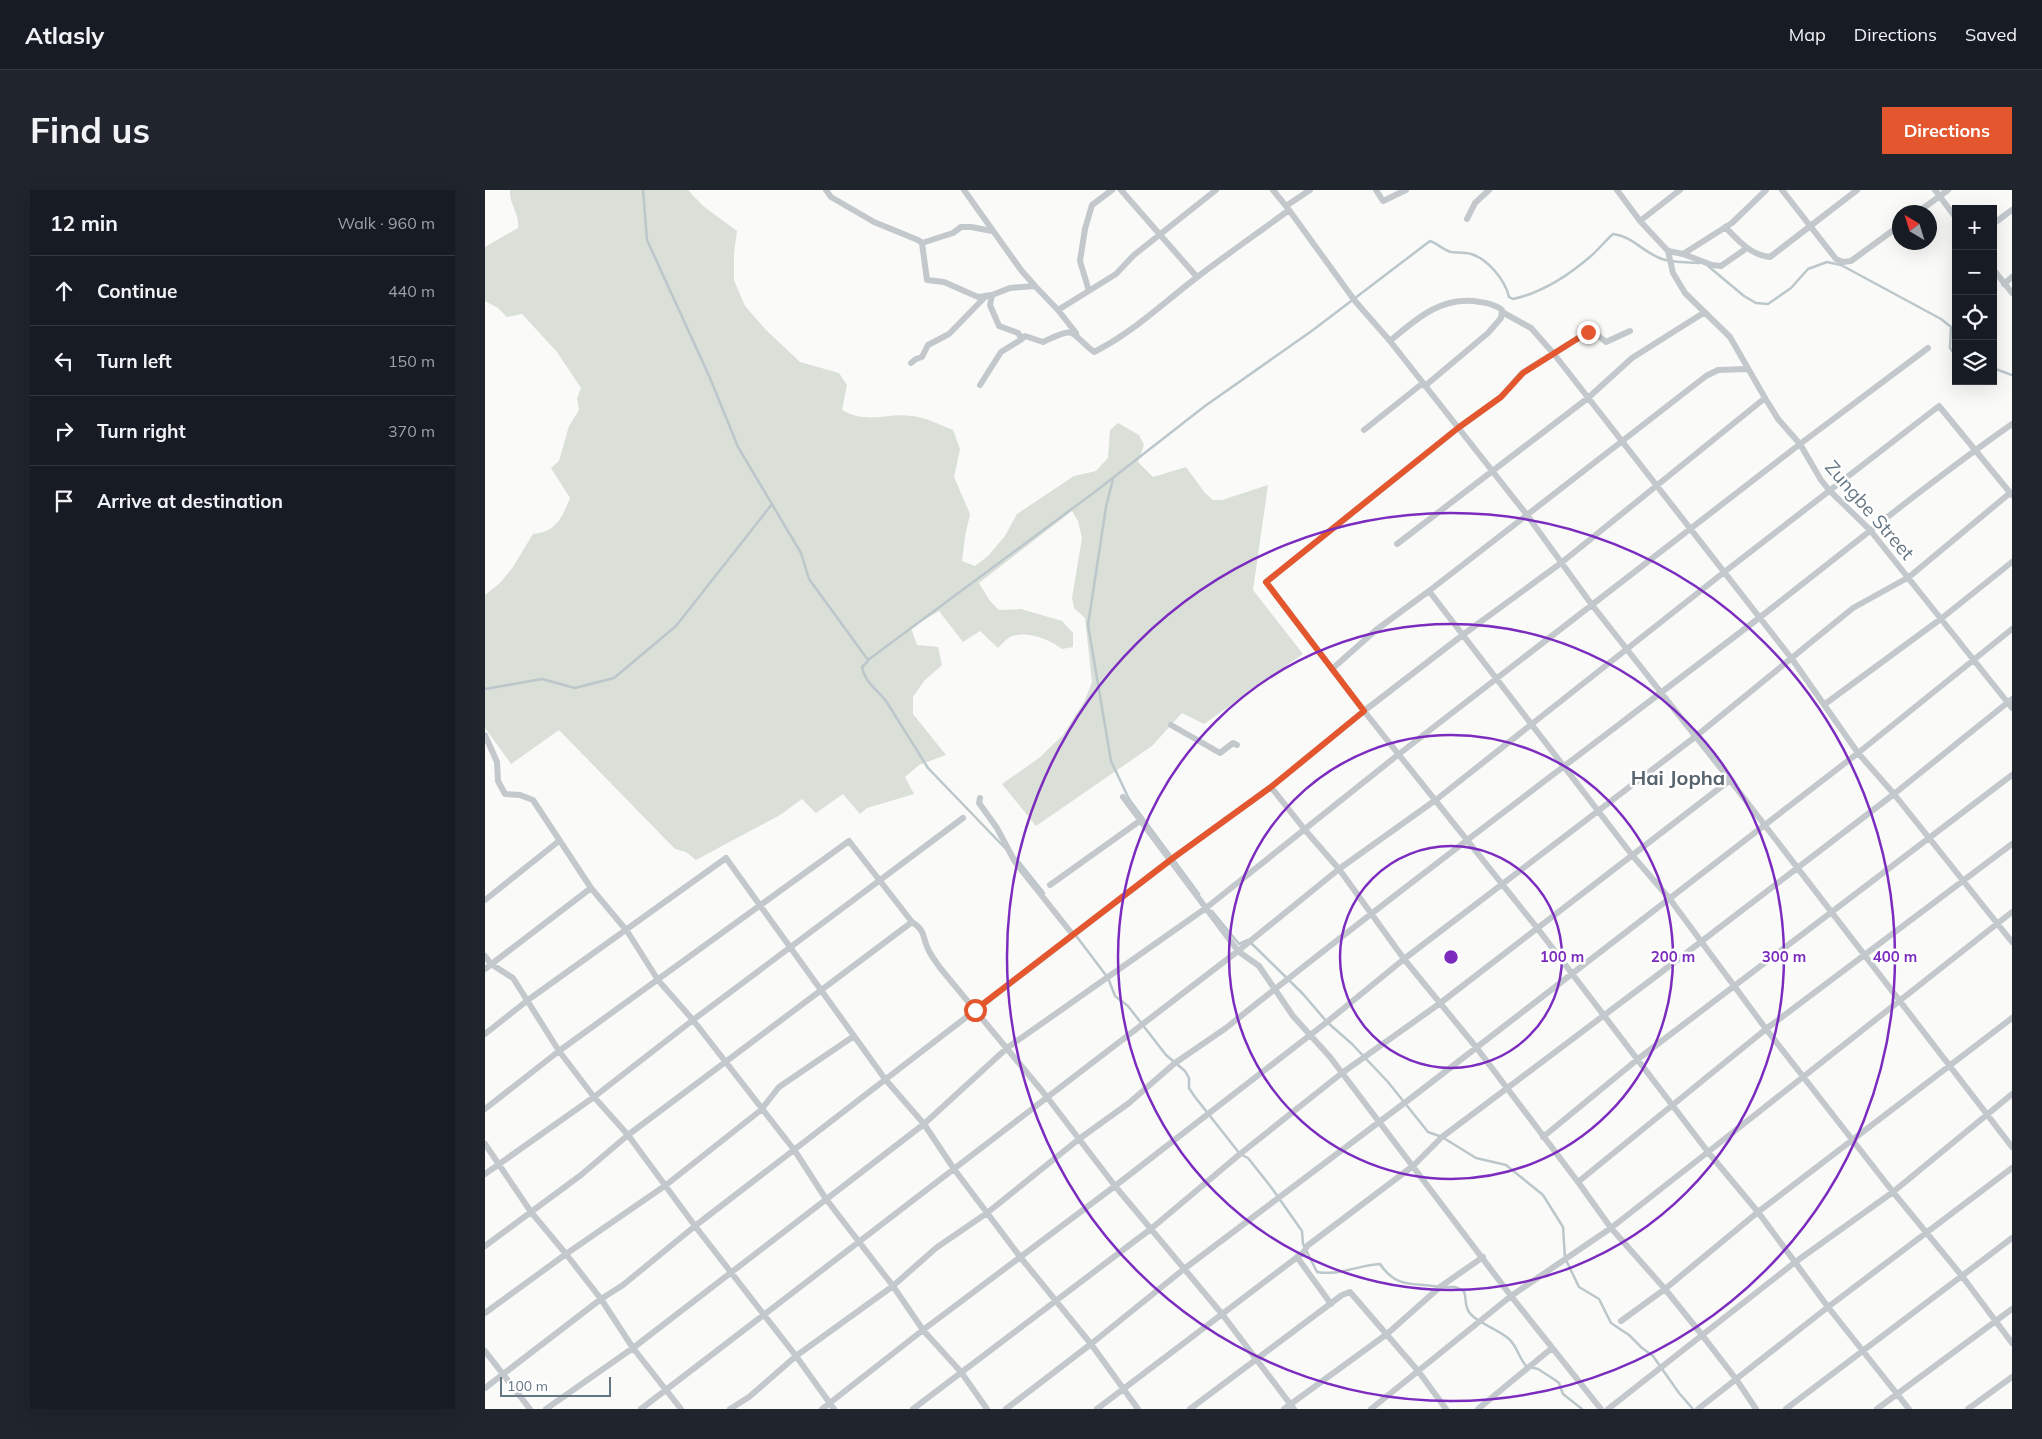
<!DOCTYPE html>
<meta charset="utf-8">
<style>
:root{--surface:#171b24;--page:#20242c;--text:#f1f3f6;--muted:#9ea1a6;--line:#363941;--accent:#e4572e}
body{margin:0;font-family:Mulish,sans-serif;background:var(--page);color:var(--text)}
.controls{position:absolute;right:15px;top:15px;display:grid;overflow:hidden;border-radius:0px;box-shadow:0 5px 20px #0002}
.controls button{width:45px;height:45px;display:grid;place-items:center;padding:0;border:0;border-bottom:1px solid var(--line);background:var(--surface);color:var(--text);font:25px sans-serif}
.compass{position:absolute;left:1407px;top:15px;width:45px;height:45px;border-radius:50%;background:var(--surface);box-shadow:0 5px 20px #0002;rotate:322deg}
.scale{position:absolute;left:15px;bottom:12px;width:111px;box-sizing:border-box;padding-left:5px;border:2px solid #657683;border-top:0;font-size:14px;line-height:18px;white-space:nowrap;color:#657683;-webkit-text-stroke:4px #fff;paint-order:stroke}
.stop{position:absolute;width:15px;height:15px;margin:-11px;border:4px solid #e4572e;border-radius:50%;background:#fff}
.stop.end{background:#e4572e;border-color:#fff;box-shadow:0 1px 5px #0008}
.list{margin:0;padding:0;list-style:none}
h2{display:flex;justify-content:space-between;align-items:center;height:65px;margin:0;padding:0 20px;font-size:21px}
h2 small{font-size:16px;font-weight:400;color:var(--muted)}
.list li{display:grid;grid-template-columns:32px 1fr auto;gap:15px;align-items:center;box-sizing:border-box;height:70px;padding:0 20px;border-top:1px solid var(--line)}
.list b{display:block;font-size:19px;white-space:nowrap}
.list em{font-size:16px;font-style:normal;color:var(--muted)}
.icon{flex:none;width:28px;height:28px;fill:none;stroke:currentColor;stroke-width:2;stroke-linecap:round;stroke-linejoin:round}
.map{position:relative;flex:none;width:1527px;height:1219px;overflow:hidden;border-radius:0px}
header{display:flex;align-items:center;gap:30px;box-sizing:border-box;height:70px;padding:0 25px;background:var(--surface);border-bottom:1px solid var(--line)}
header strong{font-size:24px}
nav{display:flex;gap:28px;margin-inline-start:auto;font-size:18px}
.intro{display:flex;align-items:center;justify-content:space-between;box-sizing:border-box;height:120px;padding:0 30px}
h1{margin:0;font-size:35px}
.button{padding:12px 22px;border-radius:0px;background:var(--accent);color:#fff;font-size:18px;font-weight:700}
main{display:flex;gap:30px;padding:0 30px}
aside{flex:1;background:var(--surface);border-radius:0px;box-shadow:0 5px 20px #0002}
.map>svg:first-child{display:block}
</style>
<header>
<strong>Atlasly</strong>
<nav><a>Map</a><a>Directions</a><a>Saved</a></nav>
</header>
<div class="intro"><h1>Find us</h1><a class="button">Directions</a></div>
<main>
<aside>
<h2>12 min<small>Walk · 960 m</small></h2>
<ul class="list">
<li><svg class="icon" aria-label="ahead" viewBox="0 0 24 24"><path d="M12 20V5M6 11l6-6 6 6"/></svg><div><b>Continue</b></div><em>440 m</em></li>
<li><svg class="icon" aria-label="left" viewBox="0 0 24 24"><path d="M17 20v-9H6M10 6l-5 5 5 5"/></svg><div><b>Turn left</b></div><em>150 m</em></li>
<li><svg class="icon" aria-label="right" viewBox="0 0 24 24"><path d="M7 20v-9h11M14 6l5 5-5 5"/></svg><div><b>Turn right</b></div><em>370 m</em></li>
<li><svg class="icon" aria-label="arrive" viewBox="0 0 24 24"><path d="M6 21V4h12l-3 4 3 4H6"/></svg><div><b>Arrive at destination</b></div></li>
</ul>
</aside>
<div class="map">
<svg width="1527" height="1219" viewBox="0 0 1527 1219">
<rect width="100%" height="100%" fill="#fafaf8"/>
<path fill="#dadfd7" d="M25,0H203L218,16L252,41L249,63V90L260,116L281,140L315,172L354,183L362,195L357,220C384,235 400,222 427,226C440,227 455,235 468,240L475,259L469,287L485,324L480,347L477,371L490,376L503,366L520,346L532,324L589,286L611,281L623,268L625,240L633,233L654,245L659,255L653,272L668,287L701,277L720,303L728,310H737L783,295L768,400L818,464L719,534L697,523L667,556L551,636L517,594L554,568L578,545L600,510L607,492L600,428L589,418L587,408L597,348L593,331L587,321L494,393L505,411L514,420L536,419L577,431L588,443V457L577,459C564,449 541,440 525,447C521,449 516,455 513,458L495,441L478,452L454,421L426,438L432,455L453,457L457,475L439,491L428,507V524L461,565L434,575L420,587L429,604L382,618L375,624L358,604L331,623L317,609L295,625L211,670L201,662L190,659L74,540L26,574L0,538V405L15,393L28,377L48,344C71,342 77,328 85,308L66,278L74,271L84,236L94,220L92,208L96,198L72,162L37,124L22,127L13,118L0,111V57L33,38C35,25 24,14 25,0Z"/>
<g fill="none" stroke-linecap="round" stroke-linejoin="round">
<path stroke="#bbc7cb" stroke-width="2.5" d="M158,0L162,50L225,188L253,257L316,363L324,389L383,470L611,301L720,216L828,140L945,51C952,53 958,60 966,62C972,63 979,62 986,64C1003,69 1020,90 1024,107L1028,109C1056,103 1084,85 1106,66C1114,59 1120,51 1128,44C1147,46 1159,63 1177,69C1188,73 1203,72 1215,73
M1223,76L1259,106L1271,113L1283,114L1306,98L1323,79L1342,72L1356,75L1456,129L1466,137L1465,158L1471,166
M1508,178L1527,185
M628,289L621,317L603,435L626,571L644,609L714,704
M383,471L377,477C380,493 392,499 401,511L443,578L520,658
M0,499L57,489L90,498L129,488L191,436L287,314
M531,668L559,703
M727,721L754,754L763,750L818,804L842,832L867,854L903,892L943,942L957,947L991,968L1021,975L1058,1005L1078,1037L1080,1068L1094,1097L1114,1109L1126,1133L1144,1145L1157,1158L1168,1166L1194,1203L1208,1219
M592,747L623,788L630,806L643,816L681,865L700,881L704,888V898L710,907L755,964L763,968L786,997L817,1041L818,1054L832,1082C854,1086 874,1075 895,1074C912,1099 927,1092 954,1097
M959,1097H970L979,1101C981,1107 980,1115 983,1120C987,1131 1015,1140 1024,1149C1032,1156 1034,1168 1041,1176L1053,1179L1070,1190L1074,1193L1078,1204L1097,1219"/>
<path stroke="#c3c8cc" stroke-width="6" d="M341,0L346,7L389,32L433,50L437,53L442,90L459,92L493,107L507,105L525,98L550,96L573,120L631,84L649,65L731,0
M479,0L536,80L550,96
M636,0L712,87
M788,0L801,16
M891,0L898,11L921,0
M1132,0L1155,31L1183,61L1198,64L1227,75L1236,76L1262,58
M1297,0L1351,69L1358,72L1366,71L1414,36
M1450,0L1471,28
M804,20L870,111L905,151L1042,325L1107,415L1245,590L1527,957
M1433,22L1463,0
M982,29L990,13L1004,0
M1155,31L1195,0
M1508,34L1527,20
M1240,37C1253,50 1265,65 1285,67L1372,0
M437,53L468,43L476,37H486L507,41
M1183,61L1188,83L1200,103L1245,147L1280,208L1293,229L1315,254L1336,290L1344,300L1385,340L1527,518
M1198,64L1247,33L1281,0
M1508,79L1527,103
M1519,94L1527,87
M604,101L595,71L600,39L607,15L627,0
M507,105L505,115L514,136L533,143L537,149L540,146L558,152C592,136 583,141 609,162C647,143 677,114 711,88C741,65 773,43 804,20L801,16L825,0
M573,120L591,143
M1017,122L1046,138L1069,164L1307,469L1373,563L1409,604L1527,752
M1145,141L1121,152L1107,141L1103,142L1037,183L1016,207L973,238L781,392L879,521L1053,739L1223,962L1273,1022L1343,1117L1424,1219
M905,151C932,128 958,105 995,112C1003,113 1011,115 1017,120L1016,128L1003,143L940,196
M426,173L431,169L437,167L443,155L464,144L501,106
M495,195L516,162L537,149
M879,240L938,193
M912,354L1103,208L1147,168L1220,122
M944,401L1147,665L1184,708L1281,839L1408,1002L1477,1086L1527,1153
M847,479L891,440L944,401L1221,186L1233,180L1263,179
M1340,514L1457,428L1527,372
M686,535L735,563L748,553L752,555
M0,545L12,572L13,591L20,604L35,605L48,610L106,698L142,741L173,790L208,830L310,961L341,1009L408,1096L438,1140L476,1182L502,1219
M786,597L820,640L854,679L919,769L991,857L1093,992L1126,1038L1180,1099L1217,1145L1251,1189L1271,1219
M638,607L753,761L774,776L808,826L845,867L1026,1106L1116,1219
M495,608L494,613L512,638L530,672L588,745
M565,695L656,630
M0,710L74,651
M0,766L6,774L28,788L74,861L109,907L143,945L210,1036L311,1166L349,1219
M0,779L106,698
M0,844L43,810L241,668L400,889L439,934L469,979L536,1068L606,1154L653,1219
M0,919L74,861L364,651L427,732C441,741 437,746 443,759C446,766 452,773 456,779L562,907L630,996L737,1124L809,1219
M1058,947L1153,869L1527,585
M0,954L46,1022L81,1064L116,1109L148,1158L196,1219
M0,984L109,907L208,830L478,628
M1093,992L1281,839L1527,654
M0,1056L96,985L143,945L427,732
M812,1067L846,1114
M0,1123L81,1064L181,995L276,920L294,897L369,846
M1136,1131L1180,1099L1273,1022L1527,828
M0,1161L45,1219
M0,1198L116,1109L138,1095L210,1036L688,668L786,597L879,521L979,444L1076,373L1280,208
M61,1219L148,1158L439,934L522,858L721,718L914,564L1315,254L1443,158
M156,1219L753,761L854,679L952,609L1238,383L1454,216L1527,305
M245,1219L264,1207L311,1166L408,1096L451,1058L502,1023L594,949L644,913L690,873L741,838C916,698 1096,564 1274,428C1358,363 1440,295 1527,234
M337,1219L438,1140L630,996L842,832L919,769L1210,547L1368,418L1424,387L1525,303
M428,1219L667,1038L755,964L857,883L954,814L1245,590
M521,1219L606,1154L699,1079L930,905L1373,563L1527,439
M612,1219L819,1062L822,1056L928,976L957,947L1166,790L1409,604L1527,509
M705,1219L857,1105L865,1102L934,1182L961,1219
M799,1219L902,1144L955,1097L998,1067
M886,1219L1026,1106L1126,1038L1223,962L1527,722
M993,1219L1067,1158
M1123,1219L1309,1073L1408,1002L1527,904
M1213,1219L1343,1117L1527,978
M1301,1219L1527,1048
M1392,1219L1527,1119
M1483,1219L1527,1187"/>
</g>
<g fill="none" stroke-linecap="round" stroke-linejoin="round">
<path stroke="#e4572e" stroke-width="6" d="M490,820L688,668L786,597L879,521L781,392L973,238L1016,207L1038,183L1103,142"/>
</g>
<g fill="none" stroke="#7b2cbf" stroke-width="2.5">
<circle cx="966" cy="767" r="111"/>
<circle cx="966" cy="767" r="222"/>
<circle cx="966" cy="767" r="333"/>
<circle cx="966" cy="767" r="444"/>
</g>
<g text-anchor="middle" stroke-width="5" stroke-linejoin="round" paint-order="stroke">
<g font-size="19" fill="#657683" stroke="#fff">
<text transform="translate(1385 320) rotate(49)" y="7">Zungbe Street</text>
</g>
<g font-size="20" font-weight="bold" fill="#57646e" stroke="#fff">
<text x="1193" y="595">Hai Jopha</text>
</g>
</g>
<circle cx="966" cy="767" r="8" fill="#7b2cbf" stroke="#fff" stroke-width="2.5"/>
<g font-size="15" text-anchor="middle" font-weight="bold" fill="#7b2cbf" stroke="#fff" stroke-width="5" stroke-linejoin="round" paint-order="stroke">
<text x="1077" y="772">100 m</text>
<text x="1188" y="772">200 m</text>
<text x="1299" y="772">300 m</text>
<text x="1410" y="772">400 m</text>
</g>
</svg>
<div class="controls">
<button>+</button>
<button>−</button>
<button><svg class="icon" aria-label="locate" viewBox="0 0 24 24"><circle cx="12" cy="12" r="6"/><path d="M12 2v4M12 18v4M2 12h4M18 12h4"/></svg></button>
<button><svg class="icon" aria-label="layers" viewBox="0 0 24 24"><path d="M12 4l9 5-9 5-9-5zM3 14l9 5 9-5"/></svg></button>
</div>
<svg class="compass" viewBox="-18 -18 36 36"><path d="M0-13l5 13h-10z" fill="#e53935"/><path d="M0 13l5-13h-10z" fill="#9ea1a6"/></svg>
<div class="scale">100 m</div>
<div class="stop" style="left:490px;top:820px"></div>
<div class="stop end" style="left:1103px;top:142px"></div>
</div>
</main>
